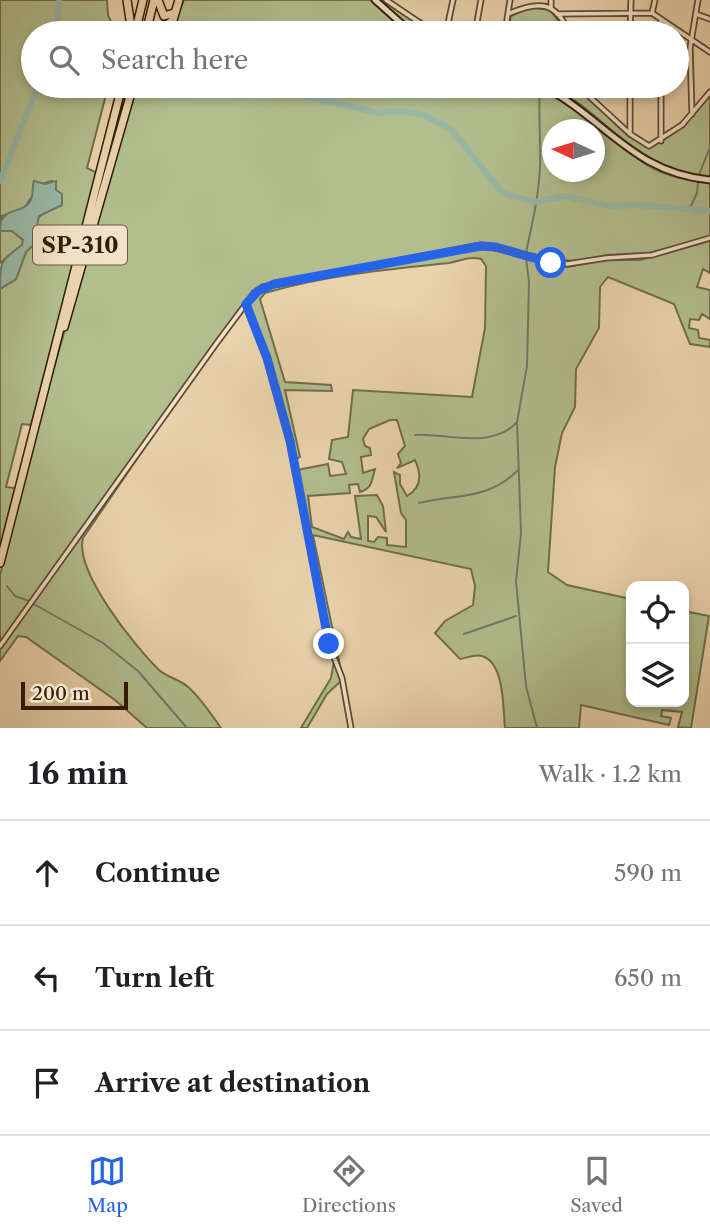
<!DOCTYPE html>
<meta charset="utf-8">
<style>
:root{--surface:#fff;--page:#f6f6f6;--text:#202124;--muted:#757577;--line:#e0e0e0;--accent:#2563eb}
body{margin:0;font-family:"Libre Caslon Text",serif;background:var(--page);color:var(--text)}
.controls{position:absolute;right:21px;bottom:21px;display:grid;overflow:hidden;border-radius:14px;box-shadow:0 4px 10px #0003}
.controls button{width:63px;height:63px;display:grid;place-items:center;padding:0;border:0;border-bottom:2px solid var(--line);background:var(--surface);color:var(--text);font:35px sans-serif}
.compass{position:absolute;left:542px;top:119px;width:63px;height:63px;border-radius:50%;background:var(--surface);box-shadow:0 4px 10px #0003;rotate:274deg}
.scale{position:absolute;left:21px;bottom:18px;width:107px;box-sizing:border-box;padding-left:7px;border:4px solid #331c09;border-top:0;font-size:19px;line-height:24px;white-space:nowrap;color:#331c09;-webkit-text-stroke:5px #f1e3ca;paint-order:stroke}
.stop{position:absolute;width:21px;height:21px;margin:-16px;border:5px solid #2563eb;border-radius:50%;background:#fff}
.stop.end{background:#2563eb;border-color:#fff;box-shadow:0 2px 7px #0008}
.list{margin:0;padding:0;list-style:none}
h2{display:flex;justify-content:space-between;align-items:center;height:91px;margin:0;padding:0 28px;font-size:30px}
h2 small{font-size:23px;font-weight:400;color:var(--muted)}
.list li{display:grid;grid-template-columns:46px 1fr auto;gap:21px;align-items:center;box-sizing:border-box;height:105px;padding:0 28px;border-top:2px solid var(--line)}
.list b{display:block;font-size:26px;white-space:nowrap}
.list em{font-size:23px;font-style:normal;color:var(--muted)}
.icon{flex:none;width:38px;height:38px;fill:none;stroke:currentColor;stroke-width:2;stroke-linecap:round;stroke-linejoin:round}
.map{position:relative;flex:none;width:710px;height:728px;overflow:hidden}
.search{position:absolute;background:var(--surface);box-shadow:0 4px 10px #0003;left:21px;right:21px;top:21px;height:77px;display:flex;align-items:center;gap:18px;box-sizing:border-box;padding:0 24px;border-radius:38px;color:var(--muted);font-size:26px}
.sheet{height:406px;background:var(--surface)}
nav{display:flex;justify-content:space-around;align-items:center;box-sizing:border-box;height:98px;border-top:2px solid var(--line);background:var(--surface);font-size:19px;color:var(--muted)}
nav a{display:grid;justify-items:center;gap:4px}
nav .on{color:var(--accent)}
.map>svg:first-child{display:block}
</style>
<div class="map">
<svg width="710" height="728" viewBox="0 0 710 728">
<rect width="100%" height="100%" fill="#ead4ad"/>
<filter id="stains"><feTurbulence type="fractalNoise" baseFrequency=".00286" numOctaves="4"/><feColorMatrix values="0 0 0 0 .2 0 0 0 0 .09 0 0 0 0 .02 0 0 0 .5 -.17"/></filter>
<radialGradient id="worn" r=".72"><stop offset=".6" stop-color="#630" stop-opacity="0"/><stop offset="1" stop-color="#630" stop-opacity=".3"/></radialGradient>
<path fill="#b2be8e" stroke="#726d4c" stroke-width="2" fill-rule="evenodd" d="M0,0H107L108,15L116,33H33V86H119V89L108,87L87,168L97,173L31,425L22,424L6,487L15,488L0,547V289L16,279L26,252L33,245L37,219C48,208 60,199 52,181L41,184L24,208L2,216L0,231H12L23,240L22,245L0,263Z
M184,0H372L408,33H171Z
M378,0L392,5L430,33H415Z
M529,7L550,10L567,33H507L511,16Z
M136,86H536C557,98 578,108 597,124C640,161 648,176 710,183V236L650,253L606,255L582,262L528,256L500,245L479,244L261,286L251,293L214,344L0,643V575L50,381ZM552,130H594V172H552Z
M548,86H575L628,136L649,148L676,132L710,94V177C646,174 627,140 581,105C571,98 559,92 548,86Z
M710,240V273L703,269L697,287L710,290V319L702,314L699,320L690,319L689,328L698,330L699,338L710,340V347L690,344L674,304L608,277L600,287L599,328L576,369L575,407L562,433L555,467L548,572L567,585L631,599V702H684V611L709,616L691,728L678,727L682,712L662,710L661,716L671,718L669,725L581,705L579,728H505C503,709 505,663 482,656C476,654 466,658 460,659L435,633L445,621L473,605L475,586L471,569L313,535L341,670C317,607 307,537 297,470L328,464L330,476L346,474L342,462L329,459L332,440L348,437L353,390L472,397L485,328L486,266L481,259C468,256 461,261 449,263C389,269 323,276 265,293L260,299L285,382L331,385L332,391L285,390L300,457L296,459L269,358L250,305L259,292L274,286L481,247L567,267L607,260H640ZM390,420H397L405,446L398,454L401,463L397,468L415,460C422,475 421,488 407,496L400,484V475L394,472L401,513L406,520V547L387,545V538L378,537L374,542L368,541V516L376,517L386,532L383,506L377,495L355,496L361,539L351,537L348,532L344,539L312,527L308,496L350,493L349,485L358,484L360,492C372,489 372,480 375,469L363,473L361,457L371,455L370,448L365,446L363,439L369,429Z
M152,437L83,538C74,571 136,648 159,670C167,677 178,679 187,686C200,697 211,714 221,728H147L115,700L26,637L18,636L0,661V649Z
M334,661L341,681L327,694L307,728H301L331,678Z"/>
<path fill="#98b8a6" stroke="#707a67" stroke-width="2" d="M34,181L45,184L56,181V190L62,194V205L39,216L33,245L26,252L16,279L0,289C0,260 0,262 22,245L23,240L12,231H0L1,221C7,208 21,213 29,203C35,196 31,188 34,181Z"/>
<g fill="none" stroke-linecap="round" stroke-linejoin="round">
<path stroke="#707a67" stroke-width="2" d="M699,175L710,147
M689,210L697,193L698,181
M526,253C532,224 539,196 540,166C541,140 538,114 540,88
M526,258L529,282L527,366L517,422L521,533L516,581L526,686L537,728
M415,435C447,433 492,450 517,422
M419,503C456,494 489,500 518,470
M7,586L15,596L29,601
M32,603L103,643L138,671L187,728
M464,634L516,616"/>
<path stroke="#98b8a6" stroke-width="6" d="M56,33L59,0
M127,86L184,92L209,86
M260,86L379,113L401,111L424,115L452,130L502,193L535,202L565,196L609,206L636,205L710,211
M0,181L38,86"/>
<defs>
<path id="minor" d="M386,0L435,33
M551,8V0
M652,13L655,0
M508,14C537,1 556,0 569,33
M557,14L652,13L710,52
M696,14L710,19
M661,19V33
M446,33L453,0
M475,33L481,0
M505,33L510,0
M630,33L631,0
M578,86L630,134L649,146L682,125L710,92
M661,86V141
M692,114L690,48L698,0
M630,133V86
M246,304L267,358L290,441L329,644L342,678L351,728
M0,646L216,344L254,293L263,287L481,245L567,264L606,258L652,255L710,238"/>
<path id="secondary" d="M375,0L412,33
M543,86C606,120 634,173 710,180"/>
<path id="primary" d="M127,0L132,33
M158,0L164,16L174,13
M135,33L143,0
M146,33L154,0
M157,33L173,20L179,0
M64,327L133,86
M0,563L122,86"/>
</defs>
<use href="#minor" stroke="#614a32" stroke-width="7"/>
<use href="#secondary" stroke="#331c09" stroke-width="9"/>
<use href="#primary" stroke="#331c09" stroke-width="10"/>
<use href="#minor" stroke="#f1e3ca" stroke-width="3.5"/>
<use href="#secondary" stroke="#f1e3ca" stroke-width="5"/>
<use href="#primary" stroke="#ead4ad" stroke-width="7"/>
</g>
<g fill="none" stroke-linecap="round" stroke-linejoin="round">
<path stroke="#2563eb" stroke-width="9" d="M329,644L290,441L267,358L246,304L258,291L274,284L481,246L496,247L551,263"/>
</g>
<g text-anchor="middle" stroke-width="7" stroke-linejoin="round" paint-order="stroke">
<rect fill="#f1e3ca" stroke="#6c5843" stroke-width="2" x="33" y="225.5" width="94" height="39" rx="5"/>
<g font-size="23" font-weight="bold" fill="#331c09">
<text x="80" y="253">SP-310</text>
</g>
</g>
<rect width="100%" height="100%" filter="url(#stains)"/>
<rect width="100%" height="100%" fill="url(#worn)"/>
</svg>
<div class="controls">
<button><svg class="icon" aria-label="locate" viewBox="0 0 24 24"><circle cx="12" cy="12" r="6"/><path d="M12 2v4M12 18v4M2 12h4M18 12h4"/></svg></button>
<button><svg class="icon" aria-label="layers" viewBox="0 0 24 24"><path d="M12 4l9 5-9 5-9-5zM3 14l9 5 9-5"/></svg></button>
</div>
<svg class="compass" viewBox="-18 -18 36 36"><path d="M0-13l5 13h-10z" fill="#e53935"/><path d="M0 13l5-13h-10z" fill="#757577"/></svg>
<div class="scale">200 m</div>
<div class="stop" style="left:551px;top:263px"></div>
<div class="stop end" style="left:329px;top:644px"></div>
<div class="search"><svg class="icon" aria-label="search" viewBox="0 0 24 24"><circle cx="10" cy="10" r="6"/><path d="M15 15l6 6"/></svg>Search here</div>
</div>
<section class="sheet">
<h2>16 min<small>Walk · 1.2 km</small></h2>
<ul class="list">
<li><svg class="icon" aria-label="ahead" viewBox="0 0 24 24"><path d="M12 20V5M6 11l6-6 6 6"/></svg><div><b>Continue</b></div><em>590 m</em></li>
<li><svg class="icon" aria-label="left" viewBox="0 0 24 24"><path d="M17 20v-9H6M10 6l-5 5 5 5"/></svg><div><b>Turn left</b></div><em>650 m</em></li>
<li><svg class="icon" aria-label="arrive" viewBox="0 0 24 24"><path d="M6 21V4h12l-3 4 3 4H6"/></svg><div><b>Arrive at destination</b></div></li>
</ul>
</section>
<nav>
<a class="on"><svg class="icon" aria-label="map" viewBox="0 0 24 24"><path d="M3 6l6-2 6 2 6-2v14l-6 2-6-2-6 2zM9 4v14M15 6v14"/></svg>Map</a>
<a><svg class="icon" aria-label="directions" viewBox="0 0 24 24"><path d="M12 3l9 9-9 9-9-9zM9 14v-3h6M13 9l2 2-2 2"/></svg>Directions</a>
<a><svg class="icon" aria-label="saved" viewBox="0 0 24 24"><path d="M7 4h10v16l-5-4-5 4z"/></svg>Saved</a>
</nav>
